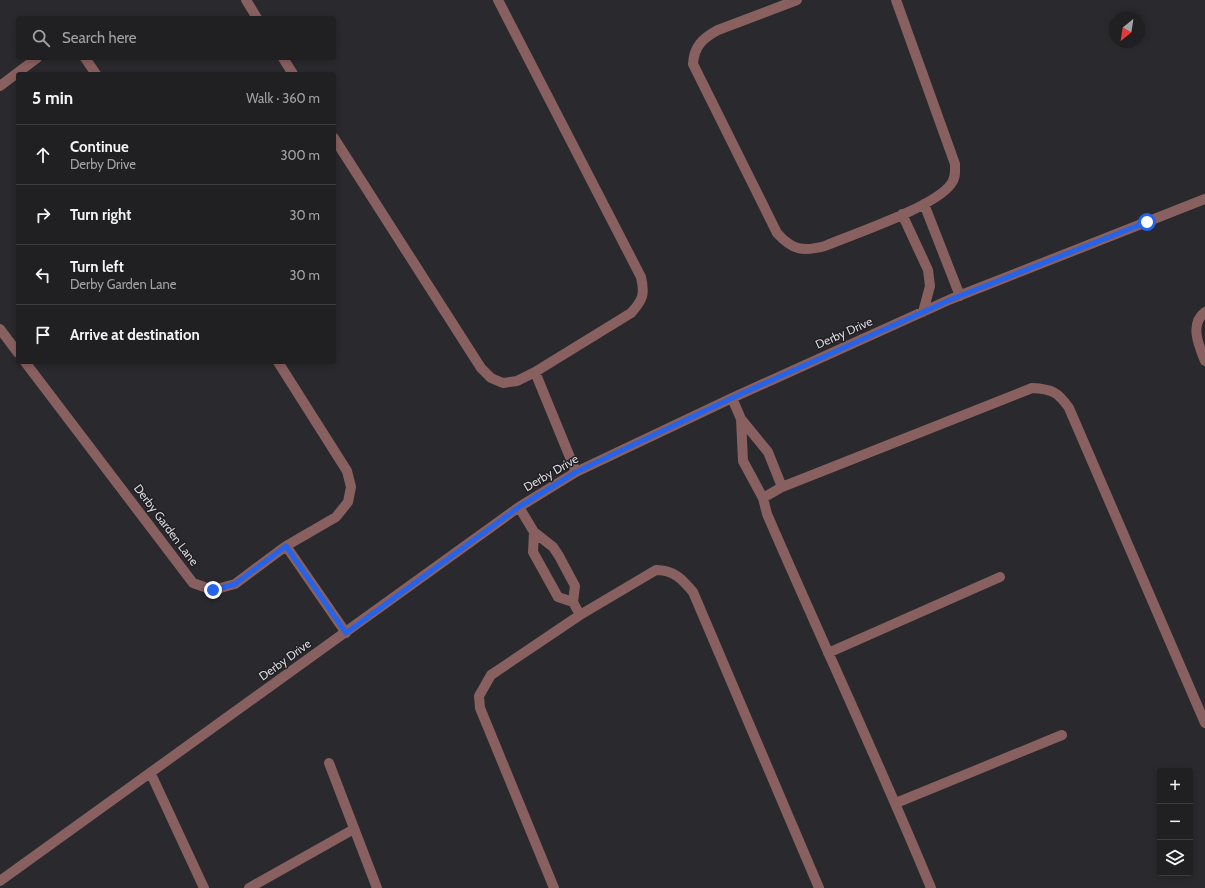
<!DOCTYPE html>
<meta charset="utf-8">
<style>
:root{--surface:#201f22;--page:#2d2c2f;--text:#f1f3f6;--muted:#a2a2a5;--line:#3d3d40}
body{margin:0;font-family:Cabin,sans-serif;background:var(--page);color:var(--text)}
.controls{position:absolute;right:12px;bottom:12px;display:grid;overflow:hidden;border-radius:4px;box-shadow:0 2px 6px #0003}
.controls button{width:36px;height:36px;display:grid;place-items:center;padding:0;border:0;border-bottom:1px solid var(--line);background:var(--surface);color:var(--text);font:20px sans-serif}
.compass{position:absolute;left:1109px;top:12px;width:36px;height:36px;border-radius:50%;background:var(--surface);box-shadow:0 2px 6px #0003;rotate:210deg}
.stop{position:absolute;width:12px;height:12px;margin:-9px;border:3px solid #2563eb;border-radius:50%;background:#fff}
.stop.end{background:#2563eb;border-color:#fff;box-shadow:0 1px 4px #0008}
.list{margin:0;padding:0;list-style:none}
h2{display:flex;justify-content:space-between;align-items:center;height:52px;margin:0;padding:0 16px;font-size:17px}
h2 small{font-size:13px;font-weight:400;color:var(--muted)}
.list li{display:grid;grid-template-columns:26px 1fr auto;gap:12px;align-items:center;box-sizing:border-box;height:60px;padding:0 16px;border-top:1px solid var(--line)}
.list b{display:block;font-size:15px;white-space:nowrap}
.list p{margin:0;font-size:13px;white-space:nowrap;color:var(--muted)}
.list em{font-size:13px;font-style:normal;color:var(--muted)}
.icon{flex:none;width:22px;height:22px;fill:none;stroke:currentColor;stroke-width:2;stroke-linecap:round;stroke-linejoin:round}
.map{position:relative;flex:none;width:1205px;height:888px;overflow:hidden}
.search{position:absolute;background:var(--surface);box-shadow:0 2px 6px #0003;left:16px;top:16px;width:320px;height:44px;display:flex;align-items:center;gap:10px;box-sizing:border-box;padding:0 14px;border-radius:4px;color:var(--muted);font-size:15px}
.panel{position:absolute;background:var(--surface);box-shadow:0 2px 6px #0003;left:16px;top:72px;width:320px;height:292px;border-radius:4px}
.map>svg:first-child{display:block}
</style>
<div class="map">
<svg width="1205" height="888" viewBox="0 0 1205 888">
<rect width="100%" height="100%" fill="#2a292d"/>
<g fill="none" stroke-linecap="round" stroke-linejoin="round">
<path stroke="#88605f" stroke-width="10" d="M246,0L257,18
M797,0L718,30C703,38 694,46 693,64L777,233C792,250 803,252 825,246C853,234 935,207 951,184C956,178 955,171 955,164L896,0
M85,58L96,74
M283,58L293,74
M0,86L37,58
M334,138L481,368L491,378L503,383L517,381L535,372L631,313C643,300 645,294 641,277L498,0
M924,204L960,296
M902,214L928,270L930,286L923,312
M1205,312C1189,324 1199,346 1205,361
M0,329L18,353
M25,362L193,583L213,590L235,584L286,546L336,517L348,502L351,487L347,471L278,362
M535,372L576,472
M732,398L741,419L768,452L782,487
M741,419L743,461L763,498L767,514C821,639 879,762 931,888
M763,498L782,487L1032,388C1052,389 1058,392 1069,408L1205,723
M519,507L534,532L553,547L559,556L575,586L573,602L580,615
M534,532L533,552L558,597L573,602
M286,546L346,633
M828,653L1000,577
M329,763L377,888
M151,774L204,888
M896,803L1062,735
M0,881L519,507L576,472L732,398L951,299L1205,199
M249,888L354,829
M554,888L480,708L479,696L491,675L580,615L656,570C674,570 682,579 693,592L819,888"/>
</g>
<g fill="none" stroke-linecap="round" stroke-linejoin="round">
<path stroke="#2563eb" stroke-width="5" d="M213,590L235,584L286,546L346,633L519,507L576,472L732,398L952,299L1147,222"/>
</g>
<g text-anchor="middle" stroke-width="3" stroke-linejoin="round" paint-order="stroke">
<g font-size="12" fill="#d8d7da" stroke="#201f24">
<text transform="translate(844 333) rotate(-24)" y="4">Derby Drive</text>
<text transform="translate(551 473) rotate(-30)" y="4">Derby Drive</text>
<text transform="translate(166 525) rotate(53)" y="4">Derby Garden Lane</text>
<text transform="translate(285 660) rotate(-36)" y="4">Derby Drive</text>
</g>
</g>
</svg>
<div class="controls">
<button>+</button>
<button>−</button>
<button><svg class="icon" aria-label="layers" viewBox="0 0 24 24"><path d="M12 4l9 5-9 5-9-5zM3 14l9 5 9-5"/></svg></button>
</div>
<svg class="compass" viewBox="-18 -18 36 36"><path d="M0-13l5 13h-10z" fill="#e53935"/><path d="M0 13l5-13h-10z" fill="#a2a2a5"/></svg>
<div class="stop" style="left:1147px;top:222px"></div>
<div class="stop end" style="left:213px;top:590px"></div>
<div class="search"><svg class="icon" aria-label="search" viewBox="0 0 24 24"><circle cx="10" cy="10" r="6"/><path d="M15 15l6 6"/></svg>Search here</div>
<section class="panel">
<h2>5 min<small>Walk · 360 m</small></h2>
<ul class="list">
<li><svg class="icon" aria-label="ahead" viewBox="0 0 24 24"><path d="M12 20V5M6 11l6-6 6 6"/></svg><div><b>Continue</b><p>Derby Drive</p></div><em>300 m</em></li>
<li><svg class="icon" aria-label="right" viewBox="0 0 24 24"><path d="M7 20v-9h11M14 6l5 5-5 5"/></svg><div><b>Turn right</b></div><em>30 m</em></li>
<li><svg class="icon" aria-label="left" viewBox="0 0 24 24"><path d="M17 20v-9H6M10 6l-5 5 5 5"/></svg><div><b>Turn left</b><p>Derby Garden Lane</p></div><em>30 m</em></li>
<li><svg class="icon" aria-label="arrive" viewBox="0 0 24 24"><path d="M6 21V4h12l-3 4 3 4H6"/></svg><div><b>Arrive at destination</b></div></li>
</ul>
</section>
</div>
